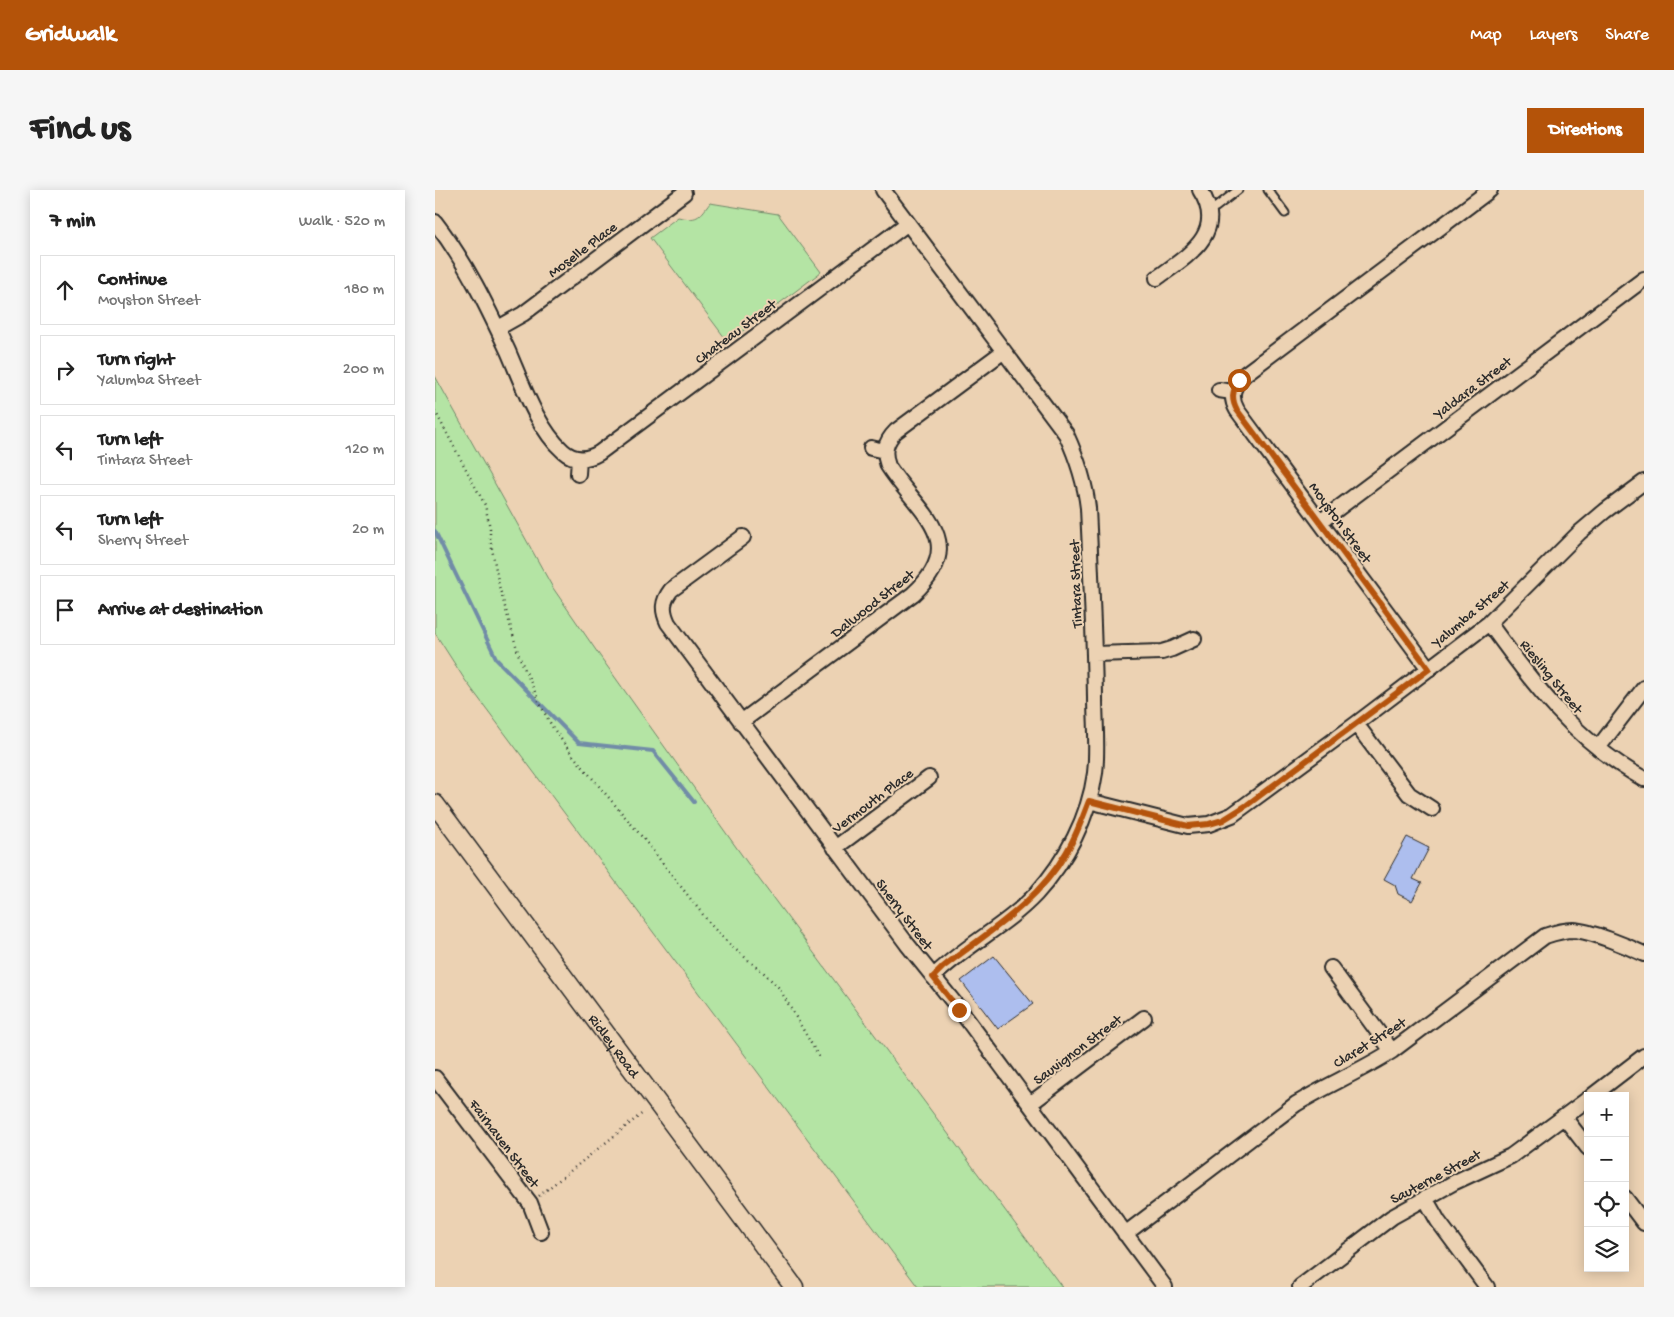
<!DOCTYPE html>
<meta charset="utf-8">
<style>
:root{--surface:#fff;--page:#f6f6f6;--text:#222;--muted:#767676;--line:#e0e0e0;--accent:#b45309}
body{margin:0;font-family:"Gochi Hand",sans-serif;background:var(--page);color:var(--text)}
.controls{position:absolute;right:15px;bottom:15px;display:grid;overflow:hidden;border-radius:0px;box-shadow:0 2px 12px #0003}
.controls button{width:45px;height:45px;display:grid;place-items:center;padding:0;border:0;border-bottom:1px solid var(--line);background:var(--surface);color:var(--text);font:25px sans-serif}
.stop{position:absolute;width:15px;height:15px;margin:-11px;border:4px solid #b45309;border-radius:50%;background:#fff}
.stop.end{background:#b45309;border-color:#fff;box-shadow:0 1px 5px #0008}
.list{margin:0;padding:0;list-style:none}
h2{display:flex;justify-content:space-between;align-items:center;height:65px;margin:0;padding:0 20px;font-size:21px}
h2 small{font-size:16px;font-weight:400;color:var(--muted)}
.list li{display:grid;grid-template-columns:32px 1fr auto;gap:15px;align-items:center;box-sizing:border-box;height:70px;margin:0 10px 10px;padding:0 10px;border:1px solid var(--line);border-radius:0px}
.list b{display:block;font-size:19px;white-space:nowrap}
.list p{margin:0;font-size:16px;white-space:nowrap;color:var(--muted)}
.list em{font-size:16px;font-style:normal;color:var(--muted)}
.icon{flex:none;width:28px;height:28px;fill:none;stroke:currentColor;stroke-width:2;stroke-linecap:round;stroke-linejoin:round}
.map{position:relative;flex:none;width:1209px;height:1097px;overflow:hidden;border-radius:0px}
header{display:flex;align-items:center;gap:30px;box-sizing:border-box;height:70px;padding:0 25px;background:var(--accent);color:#fff}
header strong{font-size:24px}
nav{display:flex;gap:28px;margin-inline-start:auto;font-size:18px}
.intro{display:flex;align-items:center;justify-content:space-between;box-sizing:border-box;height:120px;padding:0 30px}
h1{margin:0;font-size:35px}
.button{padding:12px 22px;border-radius:0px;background:var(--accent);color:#fff;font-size:18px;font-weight:700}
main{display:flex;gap:30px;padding:0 30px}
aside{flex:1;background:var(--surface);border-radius:0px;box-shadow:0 2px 12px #0003}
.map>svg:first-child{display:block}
</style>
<header>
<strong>Gridwalk</strong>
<nav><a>Map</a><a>Layers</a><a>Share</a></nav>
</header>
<div class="intro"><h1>Find us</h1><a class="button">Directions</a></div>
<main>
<aside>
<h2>7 min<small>Walk · 520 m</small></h2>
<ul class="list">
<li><svg class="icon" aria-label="ahead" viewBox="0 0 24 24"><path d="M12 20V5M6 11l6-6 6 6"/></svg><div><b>Continue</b><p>Moyston Street</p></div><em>180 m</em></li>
<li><svg class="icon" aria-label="right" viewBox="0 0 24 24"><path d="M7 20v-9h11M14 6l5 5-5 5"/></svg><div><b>Turn right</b><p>Yalumba Street</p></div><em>200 m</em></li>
<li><svg class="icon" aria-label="left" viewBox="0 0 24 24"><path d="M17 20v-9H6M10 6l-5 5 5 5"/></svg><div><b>Turn left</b><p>Tintara Street</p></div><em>120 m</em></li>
<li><svg class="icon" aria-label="left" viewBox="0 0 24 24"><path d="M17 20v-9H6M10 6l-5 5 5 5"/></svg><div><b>Turn left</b><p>Sherry Street</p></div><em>20 m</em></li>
<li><svg class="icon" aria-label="arrive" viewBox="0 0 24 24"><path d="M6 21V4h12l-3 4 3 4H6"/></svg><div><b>Arrive at destination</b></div></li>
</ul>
</aside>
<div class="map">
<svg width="1209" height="1097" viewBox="0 0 1209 1097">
<rect width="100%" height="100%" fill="#ecd2b3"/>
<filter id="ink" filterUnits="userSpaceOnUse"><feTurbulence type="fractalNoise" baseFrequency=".02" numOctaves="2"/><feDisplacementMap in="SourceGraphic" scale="10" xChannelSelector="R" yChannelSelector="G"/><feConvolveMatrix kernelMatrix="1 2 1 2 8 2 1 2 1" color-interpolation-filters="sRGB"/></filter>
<g filter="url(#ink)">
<path fill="#b4e4a4" stroke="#708868" d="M275,13L343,24L386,82L293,152L215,48L243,27C262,31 264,28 275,13Z
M0,186L118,398L167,469L321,685L627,1097H483L30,490L0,443Z"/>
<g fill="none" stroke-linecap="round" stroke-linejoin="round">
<path stroke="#718ca7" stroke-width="4" d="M0,341L62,470L144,553L218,561L259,612"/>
</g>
<path fill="#adbeee" stroke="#2b2b2b" d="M972,647L994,658L978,689L987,693L977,711L963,704L960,695L949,689Z
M559,766L598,814L563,839L526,791Z"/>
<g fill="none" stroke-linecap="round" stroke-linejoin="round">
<defs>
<path id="service" d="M833,0L850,23
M774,20L781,17L803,0"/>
<path id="minor" d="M448,0L631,244C642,268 650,291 653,318C656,381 659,444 660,507C660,532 663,558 660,583C654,627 631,671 601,704C571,736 529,756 498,787
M0,32C31,72 52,116 73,161C87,193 102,238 128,261C139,271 152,270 164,263L473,33
M722,88C752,66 793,43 765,0
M63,138L88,124L249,3
M784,200L797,202
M436,258L450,261
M143,284L144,269
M885,332L1209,89
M308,347L236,400C227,412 227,420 233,433L472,754L525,820L730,1097
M1054,433C1099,495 1140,551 1209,589
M659,464L727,462L737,459L759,449
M994,479L802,220C794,206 798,195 810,184L1055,0
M306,532L478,404C536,351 483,323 453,276C448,262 450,252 461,241L569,161
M921,534L974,604L997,619
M1163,558L1209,498
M654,611L753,636L774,634L797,625L921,534L1054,433L1144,343L1170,321L1209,292
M400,658L494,588
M896,778L957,861
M0,888L95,1013L106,1042
M1157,906L1209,866
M595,914L709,828
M1129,927L1153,958
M990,1008L1003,1031L1052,1097
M1190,1008L1209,1033
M690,1044L861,914C892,895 926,881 957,861L1110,746C1119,743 1128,740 1138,740C1156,741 1192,756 1209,764
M865,1097L957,1027L1020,992L1076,966L1153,909"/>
<g id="tertiary">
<path id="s1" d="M0,614L359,1097"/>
</g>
</defs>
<use href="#service" stroke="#2b2b2b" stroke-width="11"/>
<use href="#minor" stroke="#2b2b2b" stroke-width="18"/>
<use href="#tertiary" stroke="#2b2b2b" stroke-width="21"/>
<path stroke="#2b2b2b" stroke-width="2.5" stroke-dasharray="1 4" stroke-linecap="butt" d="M0,221L50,315L55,338V348L64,396L84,466L108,520L118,538L136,563L208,648L276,735L295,755L329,783L344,798L384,867
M104,1006L209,922"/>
<use href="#service" stroke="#ecd2b3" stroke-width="7"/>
<use href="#minor" stroke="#ecd2b3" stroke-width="14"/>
<use href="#tertiary" stroke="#ecd2b3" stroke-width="18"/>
</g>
</g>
<g fill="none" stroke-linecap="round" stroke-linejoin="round" filter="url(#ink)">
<path stroke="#b45309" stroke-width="6" d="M524,820L498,787L508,777C553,742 602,713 631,663C641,647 647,629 654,611L753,636L774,634L788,630L812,615L994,479L802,220C796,209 797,201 804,190"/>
</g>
<g text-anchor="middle" stroke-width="4" stroke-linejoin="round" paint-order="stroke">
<g font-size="15" fill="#2b2b2b" stroke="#ecd2b3">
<text transform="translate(147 59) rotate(-37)" y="5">Moselle Place</text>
<text transform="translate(300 141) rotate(-37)" y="5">Chateau Street</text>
<text transform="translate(1037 197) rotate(-37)" y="5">Yaldara Street</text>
<text transform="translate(906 332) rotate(54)" y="5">Moyston Street</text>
<text transform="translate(640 394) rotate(-92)" y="5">Tintara Street</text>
<text transform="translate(437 413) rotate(-38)" y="5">Dalwood Street</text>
<text transform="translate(1035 423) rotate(-40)" y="5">Yalumba Street</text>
<text transform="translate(1117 486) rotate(51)" y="5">Riesling Street</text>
<text transform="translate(437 610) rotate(-37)" y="5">Vermouth Place</text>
<text transform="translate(470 724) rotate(53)" y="5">Sherry Street</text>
<text transform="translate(934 852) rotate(-32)" y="5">Claret Street</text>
<text dy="5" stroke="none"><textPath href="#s1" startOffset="301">Ridley Road</textPath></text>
<text transform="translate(642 859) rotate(-37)" y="5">Sauvignon Street</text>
<text transform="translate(70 953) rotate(53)" y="5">Fairhaven Street</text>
<text transform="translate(1000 986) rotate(-28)" y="5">Sauterne Street</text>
</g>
</g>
</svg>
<div class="controls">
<button>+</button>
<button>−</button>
<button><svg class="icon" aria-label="locate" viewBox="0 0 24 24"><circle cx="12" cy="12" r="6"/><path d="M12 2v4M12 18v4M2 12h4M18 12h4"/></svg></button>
<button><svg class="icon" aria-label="layers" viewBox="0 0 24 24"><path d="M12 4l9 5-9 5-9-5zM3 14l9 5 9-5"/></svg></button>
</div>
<div class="stop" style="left:804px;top:190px"></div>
<div class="stop end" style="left:524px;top:820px"></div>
</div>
</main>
